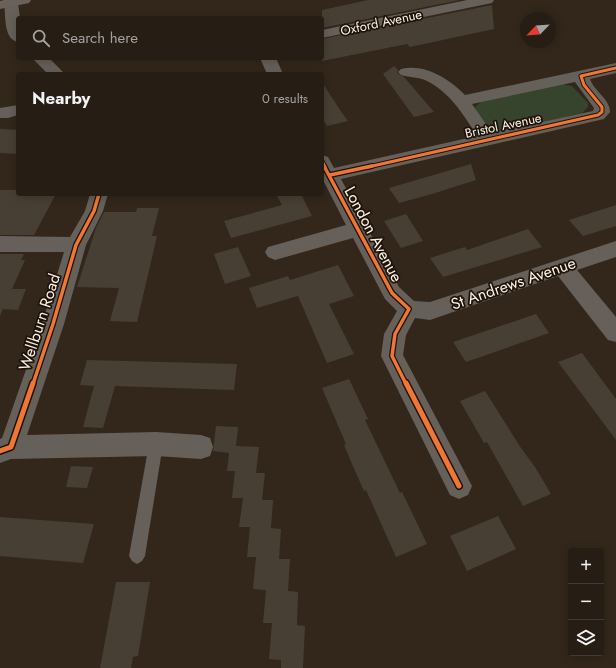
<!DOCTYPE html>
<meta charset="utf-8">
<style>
:root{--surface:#261d14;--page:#2e261d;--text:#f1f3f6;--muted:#a4a2a0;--line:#423b34}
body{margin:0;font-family:Jost,sans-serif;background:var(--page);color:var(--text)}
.controls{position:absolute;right:12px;bottom:12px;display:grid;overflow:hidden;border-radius:4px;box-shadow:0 2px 10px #0003}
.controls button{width:36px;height:36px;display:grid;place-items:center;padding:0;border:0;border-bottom:1px solid var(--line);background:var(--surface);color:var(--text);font:20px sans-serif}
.compass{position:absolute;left:520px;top:12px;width:36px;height:36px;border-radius:50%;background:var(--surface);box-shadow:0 2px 10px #0003;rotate:245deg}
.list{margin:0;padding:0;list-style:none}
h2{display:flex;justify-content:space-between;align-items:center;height:52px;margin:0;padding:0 16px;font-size:17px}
h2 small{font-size:13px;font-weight:400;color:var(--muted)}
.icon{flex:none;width:22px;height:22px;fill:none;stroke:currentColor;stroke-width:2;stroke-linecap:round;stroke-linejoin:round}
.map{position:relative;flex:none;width:616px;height:668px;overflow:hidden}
.search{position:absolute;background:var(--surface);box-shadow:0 2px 10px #0003;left:16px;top:16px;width:308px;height:44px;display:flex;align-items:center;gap:10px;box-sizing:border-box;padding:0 14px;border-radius:4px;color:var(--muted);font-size:15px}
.panel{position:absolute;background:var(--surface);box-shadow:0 2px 10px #0003;left:16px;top:72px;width:308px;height:124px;border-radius:4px}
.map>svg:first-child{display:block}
</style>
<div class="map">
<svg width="616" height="668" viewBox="0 0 616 668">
<rect width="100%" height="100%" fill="#32271a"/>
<path fill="#36442d" d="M561,84L572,86L588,103V107L582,113L499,134C489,130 477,118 475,107L481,102Z"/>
<path fill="#483f34" d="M368,0H460L322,28V10Z
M492,5L494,29L410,47L407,44L322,61V39Z
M394,66L398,70L397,73L404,77L434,112L414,117L383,74Z
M322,82L340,110L348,121L327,126L322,118Z
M0,129L18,130V154L0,153Z
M471,164L476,180L432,194L399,203L389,188Z
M0,190H18V194H56L34,235H0Z
M276,194H301L312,216L231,238L224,221L282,205Z
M616,205V226L583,236L569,220Z
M137,208H159L152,236H157L137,322L110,321L119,288L77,287L96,228L104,212H136Z
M406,214L423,241L401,248L384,221Z
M528,229L542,247L443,277L430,258L465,247L467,250Z
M238,247L251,276L225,284L214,254Z
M0,254H24L21,260H25L12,289H26L18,310L3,309L0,316Z
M338,265L354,296L329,304L354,354L327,363L298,296L257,308L249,288L288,276L290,280Z
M536,314L549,333L466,362L453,342Z
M582,353L616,399V440L558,362Z
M87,360L237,364L234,390L115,386L103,428L83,427L94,386L80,385Z
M349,379L368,419L365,420L400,493L402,492L427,544L396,557L366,490L364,491L352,464L344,445L346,444L322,388Z
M485,391L521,448L535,467L551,494L523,506L487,442L484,443L460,401Z
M216,426L238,427L236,446L259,447L256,473H265L262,500H273L271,528L281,529L279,559H290L288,591L298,592L297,625L305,626L303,668H281V660L269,659L272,623H263L266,590L253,589L256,557H247L250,527H239L243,498H232L235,471H227L229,453L213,451Z
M71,466L93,467L87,488L66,487Z
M498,516L516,549L467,571L450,536Z
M0,517L94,524L83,563L0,556Z
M116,582H150L138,656L133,657L131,668H100Z"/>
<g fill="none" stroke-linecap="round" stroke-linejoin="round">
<path fill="#66605a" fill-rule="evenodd" d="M156,437L161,439L163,444L145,556L142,561L137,564L132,561L129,556L149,444L151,439Z"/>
<path fill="#66605a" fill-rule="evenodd" d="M7,0H16L18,3L20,18H18V42C3,39 6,16 4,3Z
M467,0H494L492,3L487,4L322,38V30Z
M32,58H49L65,74H48Z
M260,58H276L283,74H267Z
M616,63V73L590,79C594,91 610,99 610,112L604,119L341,179L399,287L414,301L430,302L616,241V257L577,270L616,317V342L608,340L558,276L430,320L415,318L406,335L403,355L472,486L468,495L459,499L450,495L381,356L384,334L397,311L385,299L353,238L275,260L268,257L265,252L268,247L346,225L322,178V155L328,157L334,168L477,136C464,115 449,91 425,80C417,77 408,77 401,75L398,72L401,69C424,63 450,79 465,95ZM575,82L594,108L593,111L492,133L472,104Z
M18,105V115L8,118H0V108Z
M90,194H108L103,211L86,245L64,324L27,435L156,432L201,435L210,438L213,447L210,456L201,459L156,456L11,459L0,463V439L2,438L42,324L64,252H0V236L70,237L85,211Z"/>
<path fill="#69625a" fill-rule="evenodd" d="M4,0H31L29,3L0,9V1Z"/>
<defs>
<path id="cycleway-far2" d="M322,161L325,167
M368,167L598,115L602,112V107L584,85L581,76L616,68"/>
<path id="cycleway-far1" d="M324,166L392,293L409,309L395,334L392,356L406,384
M330,175L372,166
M33,384L53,324L76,245L94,211L99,194"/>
<path id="cycleway" d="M406,383L459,486
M0,451L11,447L33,383"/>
</defs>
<use href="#cycleway-far2" stroke="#1d1309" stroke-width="5"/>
<use href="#cycleway-far1" stroke="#1d1309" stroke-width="6"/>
<use href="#cycleway" stroke="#1d1309" stroke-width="8"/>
<use href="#cycleway-far2" stroke="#f07635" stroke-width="3"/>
<use href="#cycleway-far1" stroke="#f07635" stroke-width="3.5"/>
<use href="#cycleway" stroke="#f07635" stroke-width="5"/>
</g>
<g text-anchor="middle" stroke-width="3.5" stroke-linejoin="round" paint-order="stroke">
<g font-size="13" fill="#fdf2e7" stroke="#1d1309">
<text transform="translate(381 22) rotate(-12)" y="5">Oxford Avenue</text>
<text transform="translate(503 125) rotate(-12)" y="5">Bristol Avenue</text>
</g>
<g font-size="16" fill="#fdf2e7" stroke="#1d1309">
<text transform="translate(374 234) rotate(62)" y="6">London Avenue</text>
<text transform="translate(513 283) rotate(-19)" y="6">St Andrews Avenue</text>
<text transform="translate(39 322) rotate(-72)" y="6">Wellburn Road</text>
</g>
</g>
</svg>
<div class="controls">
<button>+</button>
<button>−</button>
<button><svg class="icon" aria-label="layers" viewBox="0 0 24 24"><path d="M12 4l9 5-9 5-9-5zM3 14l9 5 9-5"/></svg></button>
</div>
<svg class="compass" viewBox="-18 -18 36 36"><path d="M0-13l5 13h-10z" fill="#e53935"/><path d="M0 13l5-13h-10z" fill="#a4a2a0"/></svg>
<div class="search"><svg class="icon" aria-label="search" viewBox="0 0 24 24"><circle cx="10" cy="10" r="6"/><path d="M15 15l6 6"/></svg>Search here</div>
<section class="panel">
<h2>Nearby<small>0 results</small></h2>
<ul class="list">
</ul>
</section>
</div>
